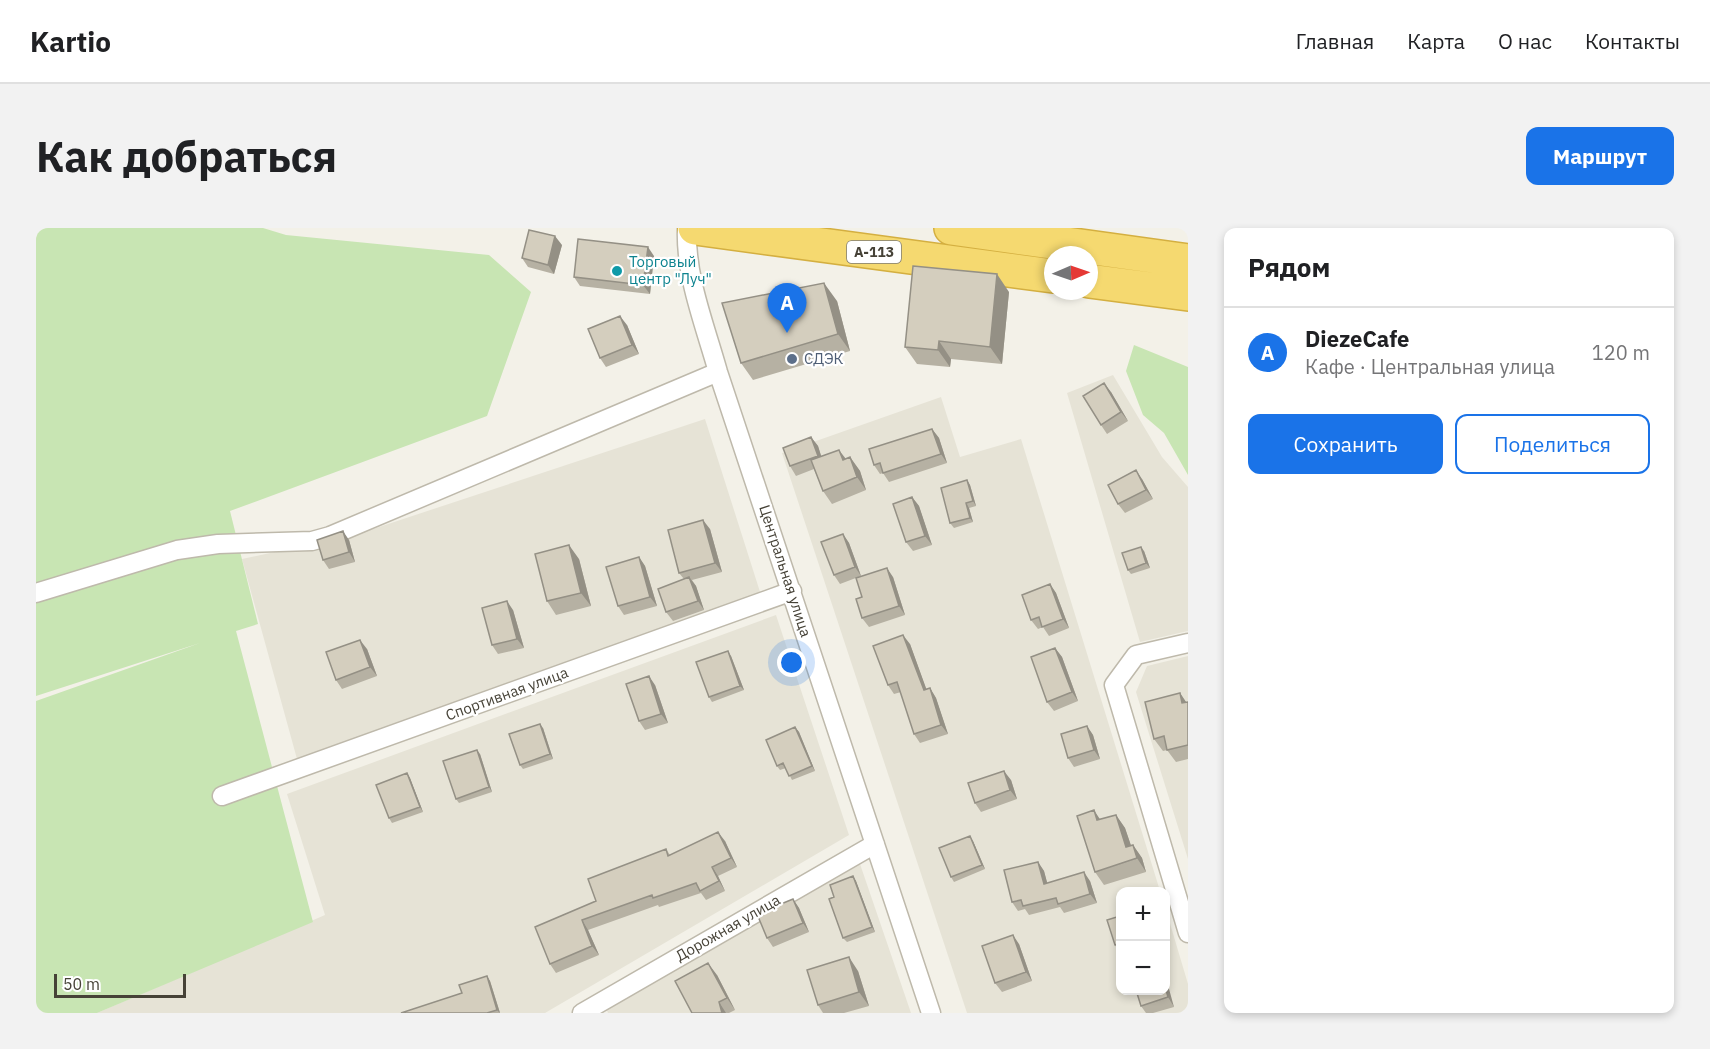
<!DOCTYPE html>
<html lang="ru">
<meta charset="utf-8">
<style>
:root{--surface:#fff;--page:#f2f2f2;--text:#202124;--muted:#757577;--line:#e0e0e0;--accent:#1a73e8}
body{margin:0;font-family:"IBM Plex Sans",sans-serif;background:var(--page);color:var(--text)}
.controls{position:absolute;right:18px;bottom:18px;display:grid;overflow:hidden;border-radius:12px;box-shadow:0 3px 9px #0003}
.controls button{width:54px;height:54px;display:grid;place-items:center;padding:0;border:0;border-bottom:2px solid var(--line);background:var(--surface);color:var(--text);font:30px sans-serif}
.compass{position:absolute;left:1008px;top:18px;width:54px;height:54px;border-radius:50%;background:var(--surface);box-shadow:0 3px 9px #0003;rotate:88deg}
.scale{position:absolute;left:18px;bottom:15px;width:132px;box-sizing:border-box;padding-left:6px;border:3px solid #464237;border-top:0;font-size:16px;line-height:21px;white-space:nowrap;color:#464237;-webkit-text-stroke:4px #fff;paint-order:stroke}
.you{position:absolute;left:756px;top:435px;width:21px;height:21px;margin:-15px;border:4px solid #fff;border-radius:50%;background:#1a73e8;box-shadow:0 0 0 9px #1a73e833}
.badge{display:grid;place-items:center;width:39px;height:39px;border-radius:50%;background:var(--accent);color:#fff;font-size:20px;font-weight:700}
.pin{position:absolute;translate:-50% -50px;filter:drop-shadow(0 2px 3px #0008)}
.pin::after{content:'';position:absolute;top:32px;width:21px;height:18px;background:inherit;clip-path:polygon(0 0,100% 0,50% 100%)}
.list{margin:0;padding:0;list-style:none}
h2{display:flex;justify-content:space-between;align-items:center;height:78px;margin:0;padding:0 24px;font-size:26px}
h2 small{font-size:20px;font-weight:400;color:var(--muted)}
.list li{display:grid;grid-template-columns:39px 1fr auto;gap:18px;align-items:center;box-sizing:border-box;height:90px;padding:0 24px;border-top:2px solid var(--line)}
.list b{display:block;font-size:22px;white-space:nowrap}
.list p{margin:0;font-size:20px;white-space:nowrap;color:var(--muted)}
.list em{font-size:20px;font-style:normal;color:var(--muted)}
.actions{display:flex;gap:12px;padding:18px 24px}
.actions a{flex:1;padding:14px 0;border:2px solid var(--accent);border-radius:12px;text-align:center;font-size:21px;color:var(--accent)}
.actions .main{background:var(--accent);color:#fff}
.map{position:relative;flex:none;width:1152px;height:785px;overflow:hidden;border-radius:12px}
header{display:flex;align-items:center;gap:36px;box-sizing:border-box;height:84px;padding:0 30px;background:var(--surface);border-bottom:2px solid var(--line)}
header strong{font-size:28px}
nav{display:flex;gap:33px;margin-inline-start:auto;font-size:21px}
.intro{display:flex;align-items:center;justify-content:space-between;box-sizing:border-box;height:144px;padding:0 36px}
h1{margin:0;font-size:42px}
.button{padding:15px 27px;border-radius:12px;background:var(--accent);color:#fff;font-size:21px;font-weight:700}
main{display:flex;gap:36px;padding:0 36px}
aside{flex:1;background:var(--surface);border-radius:12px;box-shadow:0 3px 9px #0003}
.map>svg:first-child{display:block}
</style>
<header>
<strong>Kartio</strong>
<nav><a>Главная</a><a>Карта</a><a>О нас</a><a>Контакты</a></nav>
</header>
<div class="intro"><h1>Как добраться</h1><a class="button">Маршрут</a></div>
<main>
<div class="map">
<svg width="1152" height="785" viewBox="0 0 1152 785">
<rect width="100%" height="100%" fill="#f3f1e8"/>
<path fill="#e6e3d6" d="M1077,147L1126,229L1152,259V403L1104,414L1031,165Z
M905,169L924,229L985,211L1124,663L1084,664V762H1130V682L1152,756V785H931L746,225Z
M669,191L725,367L261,531L206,331L322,306Z
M740,387L813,607L509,785H61L289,687L251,566Z
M1152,428V631L1100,464L1111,438Z
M824,636L875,785H572L570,780Z"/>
<path fill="#c8e5b3" d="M0,0H227L250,7L453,27L495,64L451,188L194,283L222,396L200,403L277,694L61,785H0V473L164,415L0,468Z
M1098,117L1152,139V247L1128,205L1107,187L1090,143Z"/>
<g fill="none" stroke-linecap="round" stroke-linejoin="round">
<defs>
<path id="street" d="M651,0C649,49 669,97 682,144L895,785
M0,365L141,322L182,316L276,313L294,308L682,144
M1152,415L1100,427L1078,457L1152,705
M186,568L756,363
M546,785L839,616"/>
<path id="highway" d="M659,0L1017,48
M915,0L1152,33
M1053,53L1152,66"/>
</defs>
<use href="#street" stroke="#beb9ab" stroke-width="21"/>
<use href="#highway" stroke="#d4af40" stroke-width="36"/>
<use href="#street" stroke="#fff" stroke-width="18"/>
<use href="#highway" stroke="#f5d970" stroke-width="33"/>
</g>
<path fill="#b6b1a3" d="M526,17L518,46L492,39L486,30Z
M618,28L614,66L544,58L538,49Z
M973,64L966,136L915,131L914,139L881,136L869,119Z
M801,73L814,123L717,152L705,135Z
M591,97L603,126L570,139L564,130Z
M1075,164L1092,193L1071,206L1065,197Z
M896,201L903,210L911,235L853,254L847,245L844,246L838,237Z
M775,209L782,218L785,228L810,231L814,229L824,243L830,262L796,276L787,263L778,241L760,248L754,238Z
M1106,251L1117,271L1089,285L1082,276Z
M931,252L934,257L940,278L933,280L937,294L918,300L914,295Z
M876,269L883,278L896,317L877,323L870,314Z
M674,301L686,344L656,352L660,358L668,382L637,393L630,384L648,351L643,345Z
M807,306L813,315L825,348L804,356L798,347Z
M313,312L319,334L293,341L287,332Z
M1108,323L1114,340L1095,346L1092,342Z
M603,329L609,338L621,378L588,387L582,378Z
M543,331L555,378L520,387L511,373Z
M857,349L869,387L833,399L826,390V369Z
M1014,356L1020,365L1033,400L1013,408L1007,399L1002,401L995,392Z
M477,382L488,420L462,426L456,417Z
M874,416L890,461L894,460L900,470L912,506L884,515L878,506L865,464L858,466L852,457Z
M1019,420L1026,429L1042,473L1018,483L1011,474Z
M331,421L341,448L306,461L300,452Z
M695,428L708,462L676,474L673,469Z
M619,457L632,495L609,502L603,493Z
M1144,465L1150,474H1152V531L1140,534L1131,522L1127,523L1118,511Z
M1051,498L1057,507L1064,531L1038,539L1032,530Z
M759,499L763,504L779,543L756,552L750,540L744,542L741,538Z
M507,500L517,531L487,541L484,537Z
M444,526L456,564L423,575L420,571Z
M371,545L374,550L387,584L356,595L353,590Z
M975,552L981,571L945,584L939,575Z
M1080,587L1089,600L1095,618L1097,617L1106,630L1110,644L1068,657L1059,644L1065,591Z
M689,613L701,639L682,648L689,663L670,672L665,665L623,679L622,677L552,702L563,727L520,745L514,736L560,673L630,621L634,627Z
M937,613L949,641L918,654L915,649Z
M1002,634L1008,643L1011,655L1054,653L1061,675L1028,685L1024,679L993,687L989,681L982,683L976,674Z
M817,648L820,653L839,704L811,714L807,710L798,669Z
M757,671L763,680L773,704L737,719L731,710Z
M1084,688V725L1079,717Z
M983,716L996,753L966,764L959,755Z
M822,743L833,778L808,785H787L782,777Z
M681,747L699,782L693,785H656Z
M451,748L454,753L464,785H365L426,765Z
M1130,762L1138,779L1117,785H1110L1105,778Z"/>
<path fill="#949085" d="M519,8L526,17L518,46L512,37Z
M612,19L618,28L614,66L607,57Z
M961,46L973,64L966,136L954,119Z
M788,55L801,73L814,123L802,106Z
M584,88L591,97L603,126L596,117Z
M903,113L915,131L914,139L902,122Z
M1068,155L1075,164L1092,193L1085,184Z
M896,201L903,210L911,235L905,226Z
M775,209L782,218L788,237L782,228Z
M803,222L813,235L807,232Z
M814,229L824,243L830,262L821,249Z
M1100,242L1106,251L1117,271L1110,262Z
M931,252L934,257L940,278L937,273Z
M876,269L883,278L896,317L889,308Z
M930,275L933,280L937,294L934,290Z
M667,292L674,301L686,344L679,335Z
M307,303L313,312L319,334L313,324Z
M807,306L813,315L825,348L819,339Z
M533,317L543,331L555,378L545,365Z
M1105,319L1108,323L1114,340L1110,335Z
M603,329L609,338L621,378L614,369Z
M851,340L857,349L869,387L863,378Z
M653,349L660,358L668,382L662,373Z
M1014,356L1020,365L1033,400L1027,391Z
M471,373L477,382L488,420L481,411Z
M867,407L874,416L894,471L888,462Z
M324,412L331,421L341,448L334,439Z
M1019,420L1026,429L1042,473L1036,464Z
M692,423L695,428L708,462L704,458Z
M613,448L619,457L632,495L625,486Z
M894,460L900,470L912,506L905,497Z
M1144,465L1152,477L1146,475Z
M504,496L507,500L517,531L514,526Z
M1051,498L1057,507L1064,531L1058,522Z
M759,499L763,504L779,543L776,538Z
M441,522L444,526L456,564L453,559Z
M968,543L975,552L981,571L974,562Z
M371,545L374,550L387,584L384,579Z
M1058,582L1067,596L1061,592Z
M1080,587L1089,600L1100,632L1090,619Z
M682,604L689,613L701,639L695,630Z
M934,608L937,613L949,641L946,637Z
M1097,617L1106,630L1110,644L1101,630Z
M1002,634L1008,643L1014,665L1008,656Z
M676,639L682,648L689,663L683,653Z
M1048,644L1054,653L1061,675L1054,666Z
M817,648L820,653L839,704L836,699Z
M757,671L763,680L773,704L767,695Z
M546,692L552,702L563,727L556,718Z
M977,707L983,716L996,753L990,744Z
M813,729L822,743L833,778L823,764Z
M672,735L681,747L699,782L691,770Z
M451,748L454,753L464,785L461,782Z
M1130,750L1138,779L1132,769L1130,762Z
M683,774L690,785H686Z"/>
<path fill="#d4cebe" stroke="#949085" stroke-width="1.5" d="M493,2L519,8L512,37L486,30Z
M542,11L612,19L607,57L538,49Z
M877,38L961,46L954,119L903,113L902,122L869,119Z
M788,55L802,106L705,135L686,75Z
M584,88L596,117L564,130L552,101Z
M1068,155L1085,184L1065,197L1047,168Z
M896,201L905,226L847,245L844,235L838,237L833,221Z
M775,209L782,228L754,238L747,220Z
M803,222L807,232L814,229L821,249L787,263L775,232Z
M1100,242L1110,262L1082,276L1072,257Z
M931,252L937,273L930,275L934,290L914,295L905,260Z
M876,269L889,308L870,314L857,276Z
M667,292L679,335L643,345L632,302Z
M307,303L313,324L287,332L281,312Z
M807,306L819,339L798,347L785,314Z
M533,317L545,365L511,373L499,326Z
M1105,319L1110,335L1092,342L1086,325Z
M603,329L614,369L582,378L570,339Z
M851,340L863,378L826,390L820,371L826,369L820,350Z
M653,349L662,373L630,384L622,361Z
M1014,356L1027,391L1006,399L1003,389L995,392L986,367Z
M471,373L481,411L456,417L446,380Z
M867,407L888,462L894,460L905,497L878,506L861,454L852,457L837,418Z
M324,412L334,439L300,452L290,424Z
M1019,420L1036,464L1011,474L995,429Z
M692,423L704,458L673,469L660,434Z
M613,448L625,486L603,493L590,456Z
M1144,465L1146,475L1152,474V517L1131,522L1128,508L1118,511L1109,474Z
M504,496L514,526L484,537L473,506Z
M1051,498L1058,522L1032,530L1025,506Z
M759,499L776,538L753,548L747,535L741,538L730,512Z
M441,522L453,559L420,571L407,533Z
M968,543L974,562L939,575L932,555Z
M371,545L384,579L353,590L340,557Z
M1058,582L1061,592L1080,587L1090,619L1097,617L1101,630L1059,644L1041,588Z
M682,604L695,630L676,639L683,653L664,663L660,655L617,670L616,667L546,692L556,718L514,736L499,699L560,673L552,651L630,621L632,628Z
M934,608L946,637L915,649L903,620Z
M1002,634L1008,656L1048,644L1054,666L1022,676L1020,670L987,678L985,672L976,674L968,642Z
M817,648L836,699L807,710L793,671L798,669L794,657Z
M757,671L767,695L731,710L721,686Z
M1084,688V716L1079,717L1071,692Z
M977,707L990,744L959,755L946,718Z
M813,729L823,764L782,777L771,742Z
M672,735L691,770L683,774L686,785H656L639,753Z
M451,748L461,782L451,785H365L426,765L423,757Z
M1100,762H1130L1132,769L1105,778Z"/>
<circle fill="#0f9aa8" stroke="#fff" stroke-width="2" cx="581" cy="43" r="6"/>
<circle fill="#5c6f8a" stroke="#fff" stroke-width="2" cx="756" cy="131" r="6"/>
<g text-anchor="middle" stroke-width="4.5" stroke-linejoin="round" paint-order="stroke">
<rect fill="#fff" stroke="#7e7b73" stroke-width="1.5" x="811" y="13" width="54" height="22" rx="4.5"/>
<g font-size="14" font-weight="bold" fill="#464237">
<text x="838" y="29">А-113</text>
</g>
<g font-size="15" fill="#0d838f" stroke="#fff" text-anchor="start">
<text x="593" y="39">Торговый<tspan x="593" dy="17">центр "Луч"</tspan></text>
</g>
<g font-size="15" fill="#4e5e75" stroke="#fff" text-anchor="start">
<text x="768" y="136">СДЭК</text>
</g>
<g font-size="15" fill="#464237" stroke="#fff">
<text transform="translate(749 343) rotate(72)" y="5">Центральная улица</text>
<text transform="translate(471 466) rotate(-20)" y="5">Спортивная улица</text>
<text transform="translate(692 700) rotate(-30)" y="5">Дорожная улица</text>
</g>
</g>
</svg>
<div class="controls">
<button>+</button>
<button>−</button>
</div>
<svg class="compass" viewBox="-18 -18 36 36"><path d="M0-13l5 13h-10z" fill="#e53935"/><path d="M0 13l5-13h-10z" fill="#757577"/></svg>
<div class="scale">50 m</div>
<div class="you"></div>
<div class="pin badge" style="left:751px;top:105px">A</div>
</div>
<aside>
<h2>Рядом<small></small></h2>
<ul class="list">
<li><span class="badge">A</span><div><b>DiezeCafe</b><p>Кафе · Центральная улица</p></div><em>120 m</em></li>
</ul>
<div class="actions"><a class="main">Сохранить</a><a>Поделиться</a></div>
</aside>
</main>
